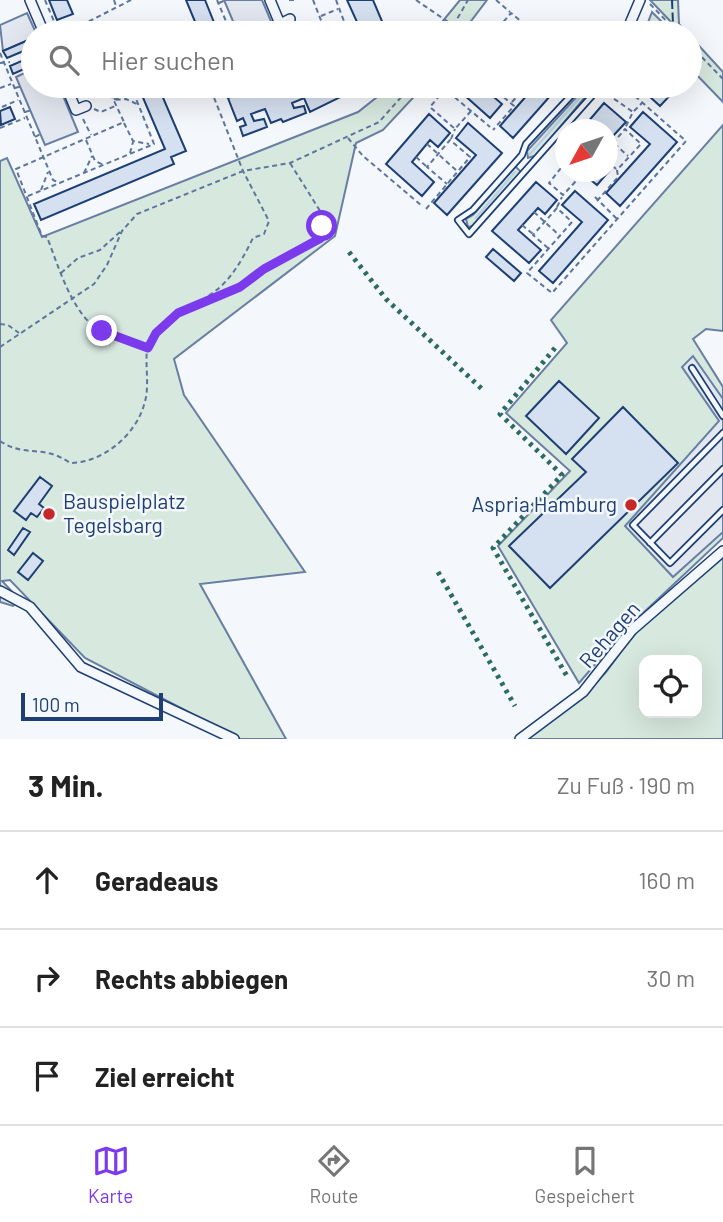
<!DOCTYPE html>
<html lang="de">
<meta charset="utf-8">
<style>
:root{--surface:#fff;--page:#f2f2f2;--text:#222;--muted:#767676;--line:#e0e0e0;--accent:#7c3aed}
body{margin:0;font-family:Barlow,sans-serif;background:var(--page);color:var(--text)}
.controls{position:absolute;right:21px;bottom:21px;display:grid;overflow:hidden;border-radius:14px;box-shadow:0 7px 28px #0002}
.controls button{width:63px;height:63px;display:grid;place-items:center;padding:0;border:0;border-bottom:2px solid var(--line);background:var(--surface);color:var(--text);font:35px sans-serif}
.compass{position:absolute;left:555px;top:119px;width:63px;height:63px;border-radius:50%;background:var(--surface);box-shadow:0 7px 28px #0002;rotate:230deg}
.scale{position:absolute;left:21px;bottom:18px;width:142px;box-sizing:border-box;padding-left:7px;border:4px solid #1d3f73;border-top:0;font-size:19px;line-height:24px;white-space:nowrap;color:#1d3f73;-webkit-text-stroke:5px #f4f7fb;paint-order:stroke}
.stop{position:absolute;width:21px;height:21px;margin:-16px;border:5px solid #7c3aed;border-radius:50%;background:#fff}
.stop.end{background:#7c3aed;border-color:#fff;box-shadow:0 2px 7px #0008}
.list{margin:0;padding:0;list-style:none}
h2{display:flex;justify-content:space-between;align-items:center;height:91px;margin:0;padding:0 28px;font-size:30px}
h2 small{font-size:23px;font-weight:400;color:var(--muted)}
.list li{display:grid;grid-template-columns:46px 1fr auto;gap:21px;align-items:center;box-sizing:border-box;height:98px;padding:0 28px;border-top:2px solid var(--line)}
.list b{display:block;font-size:26px;white-space:nowrap}
.list em{font-size:23px;font-style:normal;color:var(--muted)}
.icon{flex:none;width:38px;height:38px;fill:none;stroke:currentColor;stroke-width:2;stroke-linecap:round;stroke-linejoin:round}
.map{position:relative;flex:none;width:723px;height:739px;overflow:hidden}
.search{position:absolute;background:var(--surface);box-shadow:0 7px 28px #0002;left:21px;right:21px;top:21px;height:77px;display:flex;align-items:center;gap:18px;box-sizing:border-box;padding:0 24px;border-radius:38px;color:var(--muted);font-size:26px}
.sheet{height:385px;background:var(--surface)}
nav{display:flex;justify-content:space-around;align-items:center;box-sizing:border-box;height:98px;border-top:2px solid var(--line);background:var(--surface);font-size:19px;color:var(--muted)}
nav a{display:grid;justify-items:center;gap:4px}
nav .on{color:var(--accent)}
.map>svg:first-child{display:block}
</style>
<div class="map">
<svg width="723" height="739" viewBox="0 0 723 739">
<rect width="100%" height="100%" fill="#f4f7fb"/>
<path fill="#d7e8df" stroke="#687fa3" stroke-width="2" fill-rule="evenodd" d="M460,0H487L462,33H433Z
M650,0H678L679,24L687,33H655L647,25L652,12L668,28L673,24Z
M690,36L723,72V102L690,68Z
M391,86H424L383,130L356,143L335,236L174,359L184,395L305,572L200,584L286,739H240L85,658L10,580L2,581L20,600L13,606L0,602V161L7,158L42,237L358,112Z
M581,92L586,96L537,155L528,158L527,151Z
M723,125V331L706,329L693,339L723,387V538L624,631L579,683L498,546L570,471L506,413L567,343L551,320Z
M515,166L521,172L473,226L468,227L466,219L473,215Z
M723,554V739H526L584,696L606,672L634,634ZM644,660H697V713H644Z"/>
<path fill="#e3e8f0" stroke="#687fa3" stroke-width="2" d="M224,0H262L276,33H238Z
M27,13L36,33L33,38L3,51L0,25Z
M33,69V86H59L78,132L45,145L16,77Z
M693,356L723,399V532L673,577L625,526L719,421L682,367Z"/>
<g fill="none" stroke-linecap="round" stroke-linejoin="round">
<path stroke="#bed0e5" stroke-width="2.5" d="M530,154L582,95
M476,218L515,172"/>
</g>
<path fill="#d5e0f0" stroke="#1d3f73" stroke-width="2" d="M49,0H67L73,14L57,20Z
M186,0H205L217,30L209,33H187L185,28L196,24Z
M347,0H373L387,33H362Z
M33,38V47L7,58L3,51Z
M33,56V65L13,74L10,66Z
M138,86H158L186,151L171,157L174,164L41,220L34,204L165,149Z
M258,86H361V87L310,112L304,98L292,103L294,108L304,106L306,113L283,122L281,119L271,123L265,109L251,114L254,121L264,119L267,127L243,136L240,127L246,125L243,118L237,121L228,98Z
M454,86H481L502,104L490,118Z
M535,86H559L513,138L500,126Z
M638,86H672L676,89L660,106Z
M604,103L626,122L613,136L608,130H581Z
M10,107L15,119L1,125L0,111Z
M643,112L677,142L620,206L606,193L650,144L630,127Z
M429,114L450,133L438,147L430,140L412,162L434,182L422,196L386,164Z
M468,123L502,153L447,215L434,203L476,155L456,138Z
M608,170L609,171L597,185L581,172Z
M536,182L557,200L545,214L538,208L518,230L541,250L529,263L492,231Z
M575,191L608,220L553,283L539,271L582,222L562,205Z
M493,249L521,273L514,281L486,257Z
M559,381L599,418L566,454L526,416Z
M623,407L678,463L550,588L509,546L586,472L572,459Z
M40,477L52,486L39,504L44,508L37,517L31,513L26,520L14,511Z
M23,528L30,532L14,555L8,550Z
M33,553L43,561L28,580L18,572Z"/>
<g fill="none" stroke-linecap="round" stroke-linejoin="round">
<defs>
<path id="lane" d="M580,86L526,144L522,155L473,210L458,220L469,234L598,89
M692,368L723,416
M723,433L633,525L670,563L723,510
M650,543L723,469"/>
<path id="street" d="M30,0L44,33
M270,0L280,24L290,19
M626,33L640,0
M66,86L76,110L86,106
M592,86H602
M0,591L30,607L81,667L234,739
M520,739L583,692L632,630L723,551"/>
</defs>
<use href="#lane" stroke="#1d3f73" stroke-width="8"/>
<use href="#street" stroke="#1d3f73" stroke-width="12"/>
<path stroke="#5e769c" stroke-width="2" stroke-dasharray="5 3.5" stroke-linecap="butt" d="M45,0L59,33
M114,0L116,6
M217,0L231,33
M289,0H294
M313,0L326,33
M336,0L348,32L344,33
M416,0L454,26
M496,0L510,12
M219,3L226,0
M650,4L678,33
M321,16L338,9
M229,27L238,24
M66,33L131,0
M449,33L468,0
M509,33L500,26L511,13L535,33
M690,45L723,79
M0,53L53,180L60,183
M0,63L10,62
M82,86H89
M107,86L124,122L16,169L42,236L47,237C58,265 69,304 92,325C107,338 129,343 147,348C165,319 188,311 214,292C232,279 243,258 253,238L264,234L269,221L243,171L211,90L220,86
M129,86L126,94L113,100L126,99L139,105
M491,86L514,106L493,130
M0,88L11,84
M15,88L22,86
M607,94L633,112L625,128
M88,98L90,86
M512,102L526,86
M2,107L18,100
M94,109L101,112L115,106
M471,111L455,129L430,107L445,89L490,127
M634,111L642,103
M25,112L32,110
M83,119L91,135
M124,123L133,141L149,144
M0,128L25,118
M35,137L42,133
M348,138L363,156L422,206
M608,138L628,156
M451,139L455,129
M86,140L95,161L104,165
M427,144L457,171
M130,153L133,142
M416,157L426,166
M608,161L616,169
M561,168L549,183L563,195L576,181
M84,173L92,156
M41,190L48,172
M28,196L154,144L131,86
M595,197L617,219
M597,201L618,177L617,170L641,144L625,129L608,149
M557,207L562,197
M426,209L470,157L450,140L427,167L447,184
M534,212L559,235
M522,225L533,234
M548,248L533,235L557,208L572,222L527,273L552,293L686,141L628,90L618,86
M61,273L78,258L100,250L121,231
M203,300C245,285 282,261 321,238L322,214L290,163
M0,324L8,325L19,333
M0,347L94,284L107,265L122,231L137,214L243,171L290,163L379,122L411,86
M0,441C25,458 44,444 70,463C102,463 135,436 144,405C150,387 145,368 147,349"/>
<use href="#lane" stroke="#f4f7fb" stroke-width="4.5"/>
<use href="#street" stroke="#f4f7fb" stroke-width="9"/>
<path stroke="#2c6c60" stroke-width="5" stroke-dasharray="3.5 5" stroke-linecap="butt" d="M349,252L386,299L483,390
M555,348L500,414L562,475L493,548L568,678
M438,572L515,706"/>
<path stroke="#1d3f73" stroke-width="2" stroke-dasharray="9 3.5" stroke-linecap="butt" d="M672,0L673,24"/>
</g>
<g fill="none" stroke-linecap="round" stroke-linejoin="round">
<path stroke="#7c3aed" stroke-width="9" d="M102,331L148,348L156,333L178,313L240,287L264,269L321,238L322,226"/>
</g>
<g fill="#c62828" stroke="#f4f7fb" stroke-width="2.5">
<circle cx="631" cy="505" r="7"/>
<circle cx="49" cy="514" r="7"/>
</g>
<g text-anchor="middle" stroke-width="5" stroke-linejoin="round" paint-order="stroke">
<g font-size="21" fill="#1d3f73" stroke="#f4f7fb" text-anchor="start">
<text x="63" y="509">Bauspielplatz<tspan x="63" dy="24">Tegelsbarg</tspan></text>
<text x="617" y="512" text-anchor="end">Aspria Hamburg</text>
</g>
<g font-size="21" fill="#1d3f73" stroke="#f4f7fb">
<text transform="translate(610 635) rotate(-49)" y="7">Rehagen</text>
</g>
</g>
</svg>
<div class="controls">
<button><svg class="icon" aria-label="locate" viewBox="0 0 24 24"><circle cx="12" cy="12" r="6"/><path d="M12 2v4M12 18v4M2 12h4M18 12h4"/></svg></button>
</div>
<svg class="compass" viewBox="-18 -18 36 36"><path d="M0-13l5 13h-10z" fill="#e53935"/><path d="M0 13l5-13h-10z" fill="#767676"/></svg>
<div class="scale">100 m</div>
<div class="stop" style="left:322px;top:226px"></div>
<div class="stop end" style="left:102px;top:331px"></div>
<div class="search"><svg class="icon" aria-label="search" viewBox="0 0 24 24"><circle cx="10" cy="10" r="6"/><path d="M15 15l6 6"/></svg>Hier suchen</div>
</div>
<section class="sheet">
<h2>3 Min.<small>Zu Fuß · 190 m</small></h2>
<ul class="list">
<li><svg class="icon" aria-label="ahead" viewBox="0 0 24 24"><path d="M12 20V5M6 11l6-6 6 6"/></svg><div><b>Geradeaus</b></div><em>160 m</em></li>
<li><svg class="icon" aria-label="right" viewBox="0 0 24 24"><path d="M7 20v-9h11M14 6l5 5-5 5"/></svg><div><b>Rechts abbiegen</b></div><em>30 m</em></li>
<li><svg class="icon" aria-label="arrive" viewBox="0 0 24 24"><path d="M6 21V4h12l-3 4 3 4H6"/></svg><div><b>Ziel erreicht</b></div></li>
</ul>
</section>
<nav>
<a class="on"><svg class="icon" aria-label="map" viewBox="0 0 24 24"><path d="M3 6l6-2 6 2 6-2v14l-6 2-6-2-6 2zM9 4v14M15 6v14"/></svg>Karte</a>
<a><svg class="icon" aria-label="directions" viewBox="0 0 24 24"><path d="M12 3l9 9-9 9-9-9zM9 14v-3h6M13 9l2 2-2 2"/></svg>Route</a>
<a><svg class="icon" aria-label="saved" viewBox="0 0 24 24"><path d="M7 4h10v16l-5-4-5 4z"/></svg>Gespeichert</a>
</nav>
